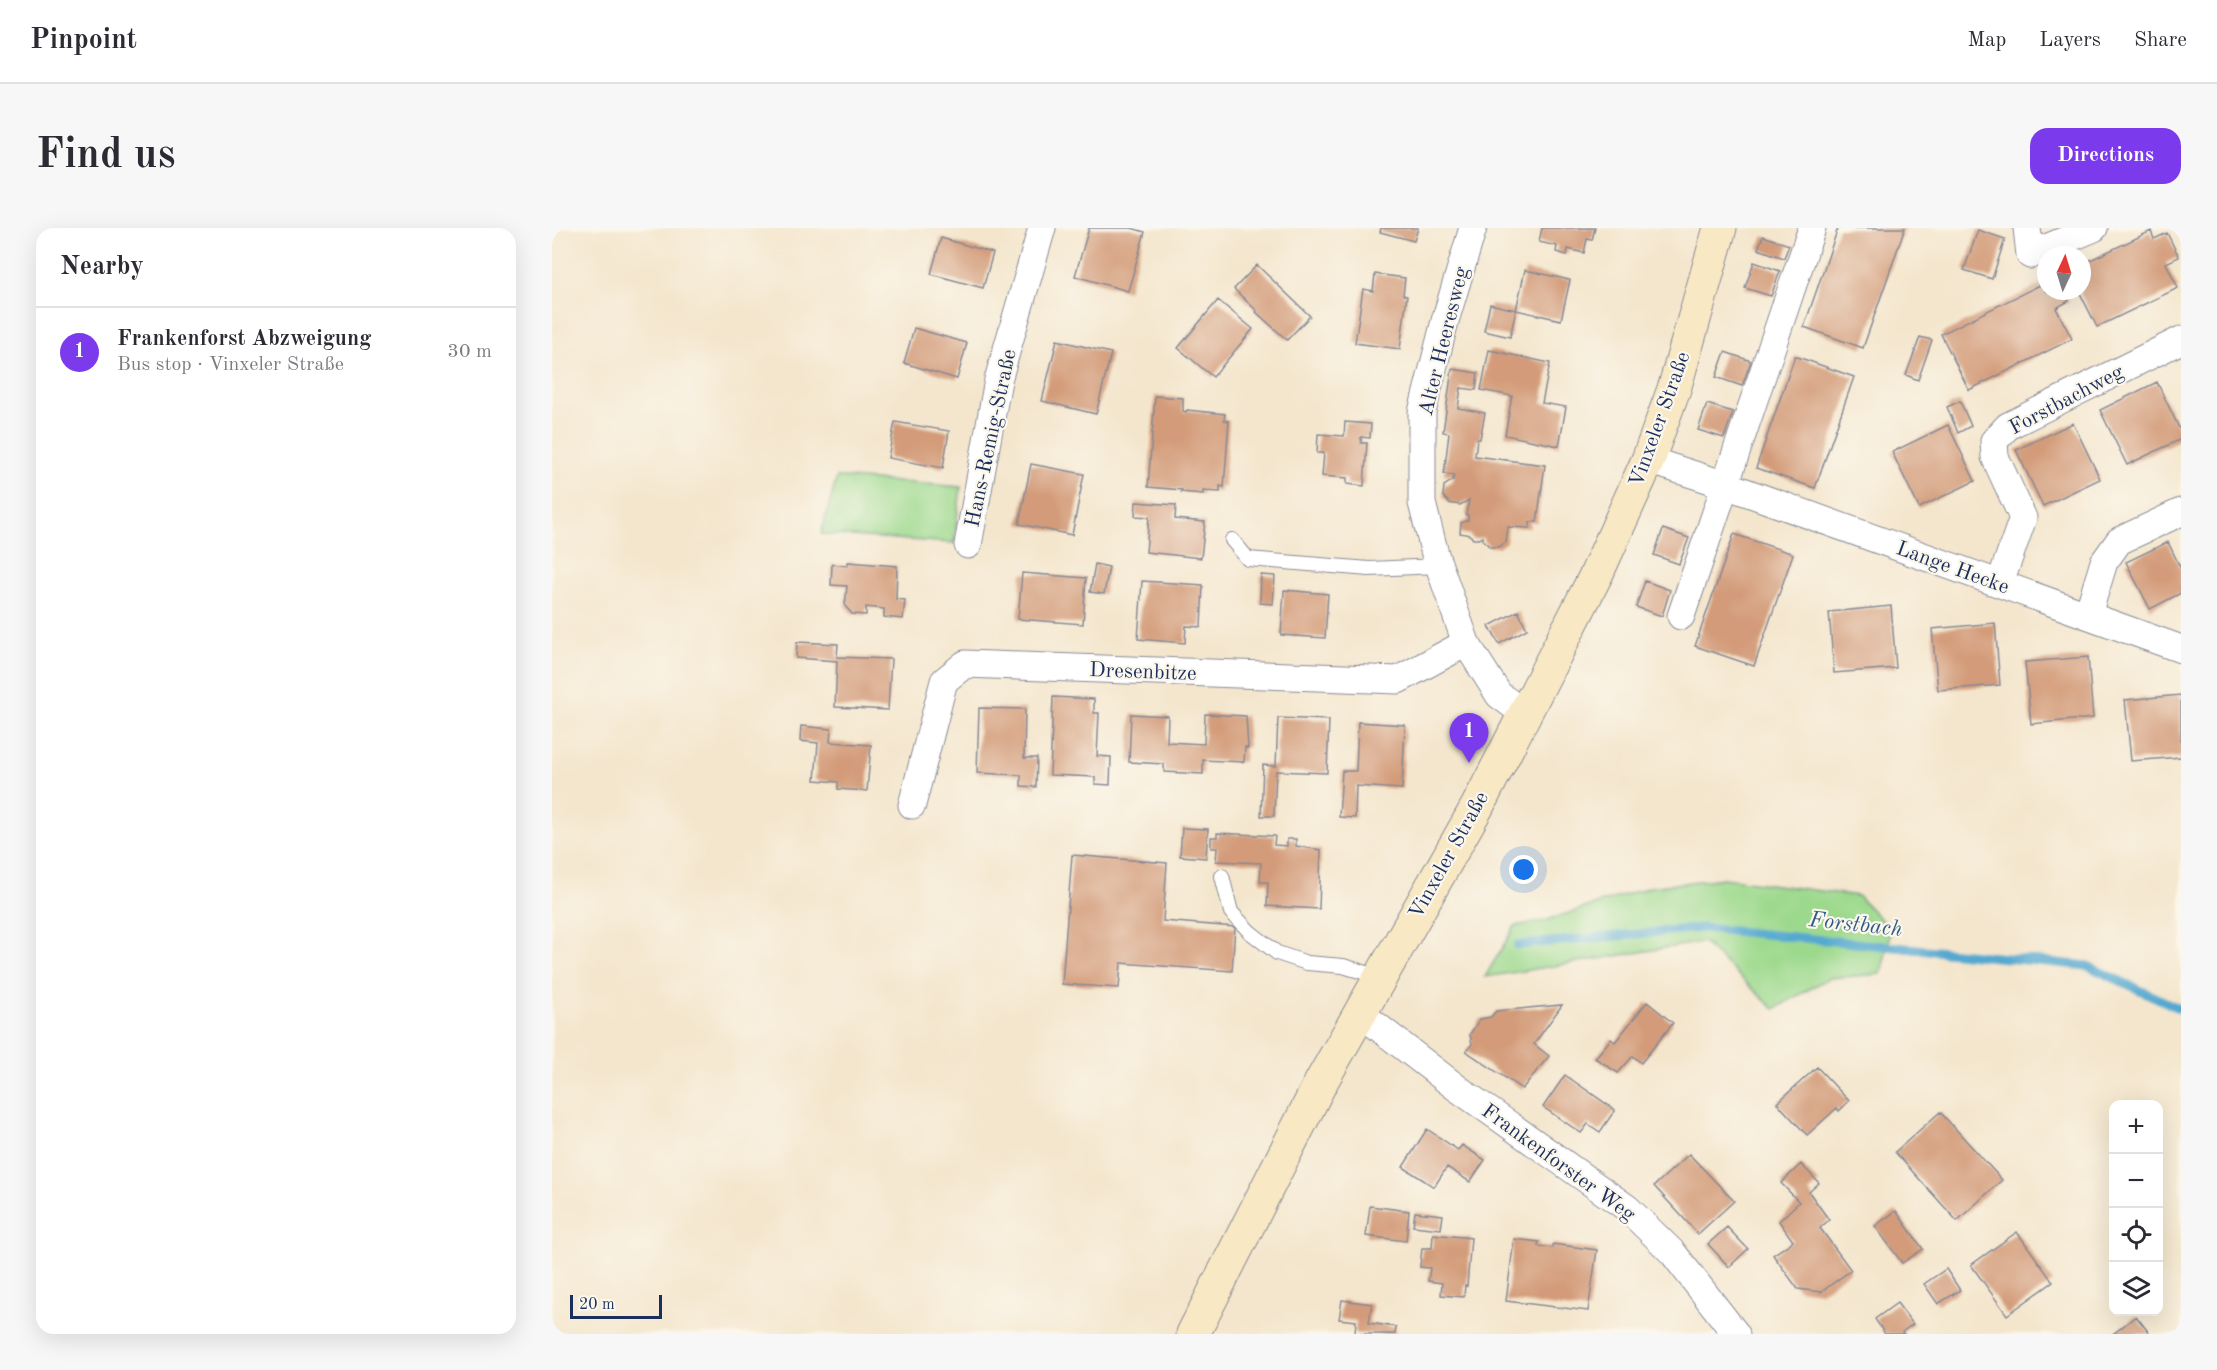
<!DOCTYPE html>
<meta charset="utf-8">
<style>
:root{--surface:#fff;--page:#f7f7f7;--text:#2b2b33;--muted:#7c7c81;--line:#e1e1e2;--accent:#7c3aed}
body{margin:0;font-family:"Old Standard TT",serif;background:var(--page);color:var(--text)}
.controls{position:absolute;right:18px;bottom:18px;display:grid;overflow:hidden;border-radius:12px;box-shadow:0 6px 24px #0002}
.controls button{width:54px;height:54px;display:grid;place-items:center;padding:0;border:0;border-bottom:2px solid var(--line);background:var(--surface);color:var(--text);font:30px sans-serif}
.compass{position:absolute;left:1485px;top:18px;width:54px;height:54px;border-radius:50%;background:var(--surface);box-shadow:0 6px 24px #0002;rotate:4deg}
.scale{position:absolute;left:18px;bottom:15px;width:92px;box-sizing:border-box;padding-left:6px;border:3px solid #1b2f5e;border-top:0;font-size:16px;line-height:21px;white-space:nowrap;color:#1b2f5e;-webkit-text-stroke:4px #fbf7ec;paint-order:stroke}
.you{position:absolute;left:972px;top:642px;width:21px;height:21px;margin:-15px;border:4px solid #fff;border-radius:50%;background:#1a73e8;box-shadow:0 0 0 9px #1a73e833}
.badge{display:grid;place-items:center;width:39px;height:39px;border-radius:50%;background:var(--accent);color:#fff;font-size:20px;font-weight:700}
.pin{position:absolute;translate:-50% -50px;filter:drop-shadow(0 2px 3px #0008)}
.pin::after{content:'';position:absolute;top:32px;width:21px;height:18px;background:inherit;clip-path:polygon(0 0,100% 0,50% 100%)}
.list{margin:0;padding:0;list-style:none}
h2{display:flex;justify-content:space-between;align-items:center;height:78px;margin:0;padding:0 24px;font-size:26px}
h2 small{font-size:20px;font-weight:400;color:var(--muted)}
.list li{display:grid;grid-template-columns:39px 1fr auto;gap:18px;align-items:center;box-sizing:border-box;height:90px;padding:0 24px;border-top:2px solid var(--line)}
.list b{display:block;font-size:22px;white-space:nowrap}
.list p{margin:0;font-size:20px;white-space:nowrap;color:var(--muted)}
.list em{font-size:20px;font-style:normal;color:var(--muted)}
.icon{flex:none;width:33px;height:33px;fill:none;stroke:currentColor;stroke-width:2;stroke-linecap:round;stroke-linejoin:round}
.map{position:relative;flex:none;width:1629px;height:1106px;overflow:hidden;border-radius:18px}
header{display:flex;align-items:center;gap:36px;box-sizing:border-box;height:84px;padding:0 30px;background:var(--surface);border-bottom:2px solid var(--line)}
header strong{font-size:28px}
nav{display:flex;gap:33px;margin-inline-start:auto;font-size:21px}
.intro{display:flex;align-items:center;justify-content:space-between;box-sizing:border-box;height:144px;padding:0 36px}
h1{margin:0;font-size:42px}
.button{padding:15px 27px;border-radius:18px;background:var(--accent);color:#fff;font-size:21px;font-weight:700}
main{display:flex;gap:36px;padding:0 36px}
aside{flex:1;background:var(--surface);border-radius:18px;box-shadow:0 6px 24px #0002}
.map>svg:first-child{display:block}
</style>
<header>
<strong>Pinpoint</strong>
<nav><a>Map</a><a>Layers</a><a>Share</a></nav>
</header>
<div class="intro"><h1>Find us</h1><a class="button">Directions</a></div>
<main>
<aside>
<h2>Nearby<small></small></h2>
<ul class="list">
<li><span class="badge">1</span><div><b>Frankenforst Abzweigung</b><p>Bus stop · Vinxeler Straße</p></div><em>30 m</em></li>
</ul>
</aside>
<div class="map">
<svg width="1629" height="1106" viewBox="0 0 1629 1106">
<rect width="100%" height="100%" fill="#fbf7ec"/>
<filter id="ink" filterUnits="userSpaceOnUse"><feTurbulence type="fractalNoise" baseFrequency=".0167" numOctaves="2"/><feDisplacementMap in="SourceGraphic" scale="12" xChannelSelector="R" yChannelSelector="G"/><feConvolveMatrix kernelMatrix="1 2 1 2 8 2 1 2 1" color-interpolation-filters="sRGB"/></filter>
<filter id="wash" filterUnits="userSpaceOnUse"><feTurbulence type="fractalNoise" baseFrequency=".008" numOctaves="4" result="noise"/><feDisplacementMap in="SourceGraphic" scale="24" xChannelSelector="R" yChannelSelector="G"/><feGaussianBlur stdDeviation="1.35" result="paint"/><feColorMatrix in="noise" values="0 0 0 0 0 0 0 0 0 0 0 0 0 0 0 0 0 1.4 0 .05"/><feComposite in="paint" operator="in"/></filter>
<g filter="url(#wash)">
<rect width="100%" height="100%" fill="#f4e6cd"/>
<path fill="#9dd98d" stroke="#5c8476" stroke-width="1.5" d="M285,249L409,259L402,315L269,306Z
M1172,650L1306,668L1339,702L1329,746L1277,750L1222,781L1151,714L933,749L963,698L992,693L1098,659Z"/>
<g fill="none" stroke-linecap="round" stroke-linejoin="round">
<path stroke="#55a9d0" stroke-width="9" d="M966,717L1150,700L1536,738L1629,781"/>
</g>
<g id="blocks">
<path fill="#d39b79" d="M537,0H579L593,4L576,63L523,48Z
M829,0H866L862,13L828,4Z
M990,0H1043L1040,12L1035,11L1032,25L1016,21L1015,27L1004,24L1005,18L987,14Z
M1286,0H1353L1311,120L1252,99Z
M1426,2L1453,11L1440,51L1412,42Z
M1599,3L1602,11L1615,5L1627,29L1614,35L1626,60L1545,99L1527,63H1530V36Z
M1211,8L1237,17L1232,30L1206,21Z
M389,10L441,25L431,60L379,46Z
M1202,34L1228,43L1219,68L1193,60Z
M705,37L758,88L735,112L704,84L705,83L682,61Z
M973,42L1018,52L1009,92L964,82Z
M823,46L853,50L851,67L855,68L848,121L803,115L811,61L821,63Z
M1494,54V63H1522L1514,67L1517,73L1504,80L1520,111L1417,162L1389,106Z
M666,72L701,101L661,149L626,120Z
M938,76L964,82L958,109L932,103Z
M362,100L415,115L405,151L352,135Z
M1368,109L1380,112L1366,152L1354,147Z
M505,112L559,125L544,186L490,173Z
M937,122L998,135L990,175L1014,179L1007,218L953,207L960,168L929,162Z
M1173,124L1199,133L1190,158L1164,149Z
M1243,128L1302,149L1263,260L1204,240Z
M900,141L926,145L924,162L909,160L906,180L933,185L928,211H925L923,228L993,237L985,294H978V300L956,299L954,314L947,319H938L931,312V309L926,311H921L918,307L908,305L909,295L916,292V287H914L917,272L908,277L897,275L891,268L892,258L901,252L902,247L892,246L897,205L891,204Z
M1605,154L1629,204V211L1575,237L1548,182Z
M603,168L631,170V183L634,184L635,182L673,186L672,192L677,193L672,259L668,258V264L651,263V266L629,264L630,262L596,259Z
M1408,173L1419,198L1406,205L1395,179Z
M1155,176L1181,184L1172,210L1146,202Z
M343,194L397,203L391,240L336,230Z
M793,194L819,196L818,210L809,209V215H815L812,258L795,256V250L770,248L772,225H765L766,206L792,208Z
M1521,195L1548,251L1491,278L1464,222Z
M1396,197L1423,253L1367,280L1340,224Z
M479,236L532,246L520,307L467,296Z
M584,274L624,277L623,291L653,294L649,330L594,324L597,289L583,288Z
M1111,301L1137,310L1127,336L1102,327Z
M1182,306L1241,326L1202,438L1143,418Z
M1616,314L1629,341V365L1598,381L1574,334Z
M296,334L345,338L344,371L353,372L351,391L332,389V381L314,379V387L300,386L293,378L295,358L279,357L280,336L296,338Z
M543,336L557,339L552,366L538,364Z
M470,345L534,350L531,396L466,391Z
M709,347L723,348L721,376L708,375Z
M590,353L651,357L649,399L634,398L633,415L586,411Z
M1093,353L1118,362L1110,388L1084,379Z
M732,362L776,366L773,410L729,407Z
M1339,378L1344,440L1282,445L1277,384Z
M966,383L975,401L947,416L937,398Z
M1443,395L1448,457L1386,462L1380,401Z
M245,414L286,416L285,429L339,431L336,482L283,479L285,433L244,430Z
M1536,429L1541,490L1479,496L1473,434Z
M1629,467V529L1579,533L1573,472Z
M501,469L542,471V485H547L545,528L559,529L558,557L543,556V549L498,547Z
M427,480L473,481L472,530H485L484,559L469,558V547L425,545Z
M579,486L616,488L615,514L652,516L653,486L694,488L696,520L693,519L692,534L651,532V546L612,544V536L577,534Z
M726,490L777,492L775,545L724,543L722,588H709L711,537L724,538Z
M806,494L853,497L850,561L804,558L803,590L787,589L790,543H804Z
M249,498L279,501L278,514L319,517L315,563L286,561V554L263,552L266,515L248,513Z
M630,600L656,601L654,630L628,628Z
M665,605L723,608L722,617L735,618V611H744V618L769,622L767,681L715,678L716,654H708L709,635L664,633L665,620H659V609H665Z
M520,627L615,635L611,693L683,699L680,743L569,735L567,760L510,756Z
M1095,774L1121,795L1089,835L1081,828L1066,845L1043,830L1059,811L1063,814Z
M1010,777L982,816L997,828L970,861L914,823L920,816L918,806L928,791L939,789L944,783Z
M1265,839L1297,873L1287,883L1285,880L1255,907L1225,875Z
M1013,847L1063,882L1048,904L1036,896L1029,905L991,879Z
M1388,884L1450,952L1405,993L1343,924Z
M875,901L906,922L910,917L933,932L918,954L895,939L882,959L851,939Z
M1137,926L1182,973L1146,1006L1102,958Z
M1249,936L1267,955L1257,964L1277,992L1268,1000L1299,1042L1269,1064L1246,1061L1221,1027L1241,1013L1227,993L1247,974L1229,955Z
M818,978L857,983L854,1013L814,1008Z
M1344,983L1371,1021L1350,1035L1323,998Z
M863,984L891,987L889,1001L861,998Z
M1175,999L1196,1021L1177,1039L1156,1016Z
M1465,1004L1501,1054L1455,1087L1419,1037Z
M881,1006L919,1010L915,1058L913,1057L912,1069L889,1067L890,1055L876,1053L878,1040L868,1039L870,1020H880Z
M962,1011L987,1014L986,1018L1001,1020V1016L1045,1022L1036,1083L954,1073Z
M1394,1041L1408,1062L1386,1076L1372,1056Z
M790,1072L820,1076L817,1095L844,1099L843,1106H803L804,1093L787,1091Z
M1345,1075L1361,1096L1350,1104L1352,1106H1333L1323,1091Z
M1584,1088L1598,1106H1561Z"/>
</g>
</g>
<g filter="url(#ink)">
<use href="#blocks" fill-opacity="0" stroke="#888a96" stroke-width="1.5"/>
<g fill="none" stroke-linecap="round" stroke-linejoin="round">
<defs>
<path id="lane" d="M680,312L696,331L817,341L887,338
M670,648L679,684L698,704L725,725L755,735L791,738L828,749"/>
<path id="street" d="M921,0L893,93L870,184V275L883,326L914,415L947,467L973,486
M1475,0L1478,27L1542,0
M1096,232L1174,257L1629,421
M416,317L446,152L490,0
M1448,355L1471,290L1443,229L1442,213L1456,198L1629,112
M1536,386L1552,334L1567,313L1629,284
M1129,388L1260,0
M360,577L392,453L413,436L846,452L914,415
M808,785L905,860L1075,980L1121,1025L1184,1106"/>
<path id="secondary" d="M641,1106L769,854L925,579L1045,345L1096,232L1123,158L1168,0"/>
</defs>
<use href="#lane" stroke="#888a96" stroke-width="16"/>
<use href="#street" stroke="#888a96" stroke-width="29"/>
<use href="#secondary" stroke="#888a96" stroke-width="35"/>
<use href="#lane" stroke="#fff" stroke-width="14"/>
<use href="#street" stroke="#fff" stroke-width="27"/>
<use href="#secondary" stroke="#f8e8c3" stroke-width="33"/>
</g>
</g>
<g text-anchor="middle" stroke-width="4.5" stroke-linejoin="round" paint-order="stroke">
<g font-size="21" fill="#1b2f5e" stroke="#fbf7ec">
<text transform="translate(891 113) rotate(-76)" y="7">Alter Heeresweg</text>
<text transform="translate(1514 171) rotate(-28)" y="7">Forstbachweg</text>
<text transform="translate(1107 191) rotate(-70)" y="7">Vinxeler Straße</text>
<text transform="translate(438 210) rotate(-78)" y="7">Hans-Remig-Straße</text>
<text transform="translate(1401 339) rotate(20)" y="7">Lange Hecke</text>
<text transform="translate(591 443) rotate(2)" y="7">Dresenbitze</text>
<text transform="translate(896 627) rotate(-61)" y="7">Vinxeler Straße</text>
<text transform="translate(1007 934) rotate(36)" y="7">Frankenforster Weg</text>
</g>
<g font-size="22" font-style="italic" fill="#2f5a86" stroke="#fbf7ec">
<text transform="translate(1304 695) rotate(6)" y="8">Forstbach</text>
</g>
</g>
</svg>
<div class="controls">
<button>+</button>
<button>−</button>
<button><svg class="icon" aria-label="locate" viewBox="0 0 24 24"><circle cx="12" cy="12" r="6"/><path d="M12 2v4M12 18v4M2 12h4M18 12h4"/></svg></button>
<button><svg class="icon" aria-label="layers" viewBox="0 0 24 24"><path d="M12 4l9 5-9 5-9-5zM3 14l9 5 9-5"/></svg></button>
</div>
<svg class="compass" viewBox="-18 -18 36 36"><path d="M0-13l5 13h-10z" fill="#e53935"/><path d="M0 13l5-13h-10z" fill="#7c7c81"/></svg>
<div class="scale">20 m</div>
<div class="you"></div>
<div class="pin badge" style="left:917px;top:535px">1</div>
</div>
</main>
